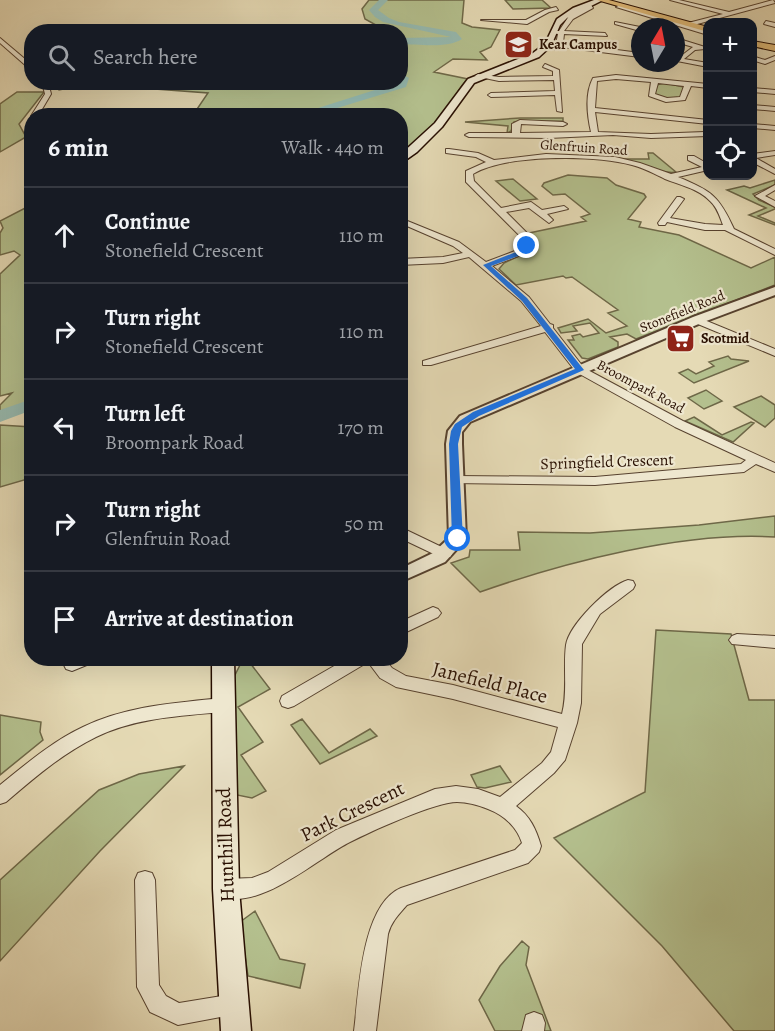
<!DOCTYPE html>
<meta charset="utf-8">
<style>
:root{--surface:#171b24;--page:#242831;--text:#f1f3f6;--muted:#9ea1a6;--line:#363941}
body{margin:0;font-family:Alegreya,serif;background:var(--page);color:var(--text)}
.controls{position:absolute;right:18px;top:18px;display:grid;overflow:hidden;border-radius:12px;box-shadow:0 6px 24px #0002}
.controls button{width:54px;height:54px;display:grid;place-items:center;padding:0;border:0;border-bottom:2px solid var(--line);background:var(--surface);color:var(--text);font:30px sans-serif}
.compass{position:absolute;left:631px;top:18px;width:54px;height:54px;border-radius:50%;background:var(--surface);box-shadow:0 6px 24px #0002;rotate:10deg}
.stop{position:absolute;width:18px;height:18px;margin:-14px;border:4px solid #1a73e8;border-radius:50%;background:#fff}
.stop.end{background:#1a73e8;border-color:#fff;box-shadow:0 2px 6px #0008}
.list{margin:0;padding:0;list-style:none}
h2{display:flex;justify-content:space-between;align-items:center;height:78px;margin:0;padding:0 24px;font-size:26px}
h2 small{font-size:20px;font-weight:400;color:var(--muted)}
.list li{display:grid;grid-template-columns:39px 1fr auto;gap:18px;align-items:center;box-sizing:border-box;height:96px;padding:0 24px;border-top:2px solid var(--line)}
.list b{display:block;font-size:22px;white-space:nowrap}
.list p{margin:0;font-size:20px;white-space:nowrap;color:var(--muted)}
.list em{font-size:20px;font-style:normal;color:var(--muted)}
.icon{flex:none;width:33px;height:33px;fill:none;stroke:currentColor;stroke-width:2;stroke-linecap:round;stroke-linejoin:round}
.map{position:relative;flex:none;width:775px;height:1031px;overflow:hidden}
.search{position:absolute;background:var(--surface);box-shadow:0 6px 24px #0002;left:24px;top:24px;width:384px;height:66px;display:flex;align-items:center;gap:15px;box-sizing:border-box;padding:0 21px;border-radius:24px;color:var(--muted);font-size:22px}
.panel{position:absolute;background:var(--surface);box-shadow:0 6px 24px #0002;left:24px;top:108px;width:384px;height:558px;border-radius:24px}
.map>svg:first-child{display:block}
</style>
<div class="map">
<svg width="775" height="1031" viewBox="0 0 775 1031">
<rect width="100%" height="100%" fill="#e5dab5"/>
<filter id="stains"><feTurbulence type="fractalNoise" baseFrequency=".00333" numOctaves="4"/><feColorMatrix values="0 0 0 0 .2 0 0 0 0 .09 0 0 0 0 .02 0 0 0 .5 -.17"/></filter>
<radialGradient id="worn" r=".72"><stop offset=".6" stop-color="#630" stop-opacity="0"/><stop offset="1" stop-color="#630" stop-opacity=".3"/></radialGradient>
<path fill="#b4c08e" stroke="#6e6848" stroke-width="1.5" d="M369,0H464L462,23L472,27L500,30L491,47L480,52L487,60L453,59L434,72L468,79C457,89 457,95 450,106C437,126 418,141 401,157L400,116L193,115L208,93L88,84L59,90L53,83L400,82V32L366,31L376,25L365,19L362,9Z
M505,0H542L551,8L513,9Z
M665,83L684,87L682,97L672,100L654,95L656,85Z
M17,92H44L19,124L26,137L0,152V104Z
M520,118H563V121L514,122L511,131L507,133L508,126L465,122Z
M648,153H653L676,172C663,175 636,161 620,159H649Z
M568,175L607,178L616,185L644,194L646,197L628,219L641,222L639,227L679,235L751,268L775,257V285L636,339L627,334L610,337L618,342V347L588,359L582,358L568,340H574L572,336L580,334L583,337L599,333L590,323L573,326L577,331L561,333L558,328L588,319L606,333L627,326L608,313L618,310L572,277L566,278L563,276L516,285L499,269L504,263L532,250L534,240L529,233L586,221L581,217L590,214L565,194L553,195L542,186L544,183Z
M513,179L537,199L520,201L496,181Z
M775,180V185L753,194L759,200L775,207V209L758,216L775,223V225L749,215L766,208L727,190L744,186L750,188Z
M31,205V404L0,416V405L12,393L0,396V274L20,255L14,251L0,255V233L3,228L0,221Z
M728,356L731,359L749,361L694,383L679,373L688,369L696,374L714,366L709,362Z
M706,390L722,401L704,409L688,398Z
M761,396L775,405V418L765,427L734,407Z
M694,417L722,435L751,422L754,423L733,442L685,421Z
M0,425L32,427L31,478L0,487Z
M775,516V537C685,531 565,562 480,592L451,563L469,557L470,550H520L518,532L590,533L699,525Z
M656,630L731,634L749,700H775V1031H734L662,946L554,838L645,792Z
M247,659L270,689L238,707L263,742L241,755L266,791L252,798L237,795L234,677L241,663Z
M0,715L41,722L40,732L43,740L0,775Z
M302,719L329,753L370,729L377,736L320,764L291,725Z
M184,766L100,851L0,961V880L99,790L139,774Z
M500,766L511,782L485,788L477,787L471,775Z
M255,911L280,959L305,964L300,988L248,976L240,922Z
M522,941L529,947L526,965L551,1031H495L479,1000L500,966Z"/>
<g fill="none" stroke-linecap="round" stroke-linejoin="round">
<path fill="#96bab0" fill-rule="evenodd" d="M379,0H388L378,10L389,18L399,22L456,32L462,39C447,49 418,44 400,44V38L451,37L383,22L375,17L369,10Z
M400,73L409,78L406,87L311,116H293L400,82Z
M32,399V410L0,422V410Z"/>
<defs>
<path id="minor" d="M670,0H679L729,12L773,0L775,3L690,26L688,23L723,14Z
M623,4L625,7L708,31V35L616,7Z
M591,5L593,8L573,19L564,31L605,33L607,36L564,34L563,43L640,53V57L561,47L559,50H555L558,34L552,33V31H559L569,16Z
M556,7L558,10L549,12L527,24L481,20H526L545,10Z
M766,21L775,23V27L764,24Z
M615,22L640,27V31L615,24Z
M0,38L32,65V71L0,43Z
M676,38L705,47V49L695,50L684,59L708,63V67L677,61V59L693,47L676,42Z
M752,56L765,60L775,56V60L765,64L752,60Z
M545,64L559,70L562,112L557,111L555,95L491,97L488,95L491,93L555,91L554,80L499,81L475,76L478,74L499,77L553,76V71L543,67Z
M616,75L708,84V88L691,86L685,100L666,102L649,96L651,82L616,79L597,81L595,108L708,120V124L595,112L598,132L651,134L705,132H708V136L651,138L613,135L549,138L469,137L465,135L469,133H512V124L520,120L563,122L567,124L563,126L521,124L520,133L591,132C587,115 585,93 593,78ZM658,83L684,86L680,97L667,98L655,94Z
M42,82H48L51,94L38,116H32V117L31,116L45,94Z
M752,88L775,90V94L752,92Z
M752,105L775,107V111L752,109Z
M752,124L775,126V130L752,128Z
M449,149L478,153L494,160L546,154L615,157L640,163L671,174L702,167L688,160V156H694L708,164V170L678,177C712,191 719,196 734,229L775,249V255L725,230H705L667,222L665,225H659L658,223L677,197H680L684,199L670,218L705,224L723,225C720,217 717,207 710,201C699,189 680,185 665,179C655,174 644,168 632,165C594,155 506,154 473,174L474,181L501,208L531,202L542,210L564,206L568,209L547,214L553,220L549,223L529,208L506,212L528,234L532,246L521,255L492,266L529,297L550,324L553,325V328L584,368L683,421L775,463V472L756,464L744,472L595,485L451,483L450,480L451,477L456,476L595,477L741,464L746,460L675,427L576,372L545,332L431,365H423V361L541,326L521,301L469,257L443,263L400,265V259L443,257L463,253L453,246L400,223V218L459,242L486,262L515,251L522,245L521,237L466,182V171L486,162L476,157L446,153V149Z
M775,151V155L756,158L775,169V174L752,162V154Z
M775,185V190L765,196L775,201V207L755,196Z
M697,317L775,349V356L693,322L692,320Z
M400,527L450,551L452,554L450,557H440L400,538Z
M628,580L633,581L635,585L633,589L600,614L582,644L581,703L577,723L565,760L554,773L516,806C530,816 536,829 541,846L539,852L528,863L407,905C399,914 391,922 388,934L376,1031H354C359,993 361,905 401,888L515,850L522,843C517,827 504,815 488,809C478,805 467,802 457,802C435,802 372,831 350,842C316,859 260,912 219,896L216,889L219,882L226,879L252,878L268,872L336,830L435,789L456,786L478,789L500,797L542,763L551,752L558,727L453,699L396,687L380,678L368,662L294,706L288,708L282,706L280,701L282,696L348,658H384L392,668L406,676L453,685L562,714C568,691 563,668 566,645C569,625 608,586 628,580Z
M433,607L438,609L441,613L438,617L400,635V622Z
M737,634L775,636V648L732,644L729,640L732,636Z
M71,658H96L94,662L72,671L66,669L64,665L66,661Z
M222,698L228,700L230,705L228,710L222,712C180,716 134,718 96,737C63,753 34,778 6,802L0,804V785C26,764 53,741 83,727C126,706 175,703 222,698Z
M145,871L152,873L155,880L159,985L166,996L179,1003L234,994L242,997L245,1005L242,1013L178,1025L150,1012L137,987L135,880L138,873Z
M534,1012L542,1015L545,1023L544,1031H522L526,1015Z"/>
<path id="tertiary" d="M775,287V295L701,323L470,422L462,432V444L466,539L445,562L400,582V569L433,553L449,538L446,444L448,431L460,416L693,317Z"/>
<path id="secondary" d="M594,0H603L567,18L560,25L551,46L539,57L474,83L442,127L417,152L400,164V155L435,123L468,79L533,53L545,44L557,19L573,8Z
M212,658H234L239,889L251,1031H221L213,889Z"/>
<path id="primary" d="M597,0H609L708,27V32Z
M752,41L775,45V51L752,46Z"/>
</defs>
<use href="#minor" stroke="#57422f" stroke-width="2"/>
<use href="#tertiary" stroke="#57422f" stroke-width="4"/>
<use href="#secondary" stroke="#280f02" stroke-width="3"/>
<use href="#primary" stroke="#280f02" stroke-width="2"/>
<use href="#minor" fill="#eee7cf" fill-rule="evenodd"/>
<use href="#tertiary" fill="#eee7cf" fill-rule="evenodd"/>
<use href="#secondary" fill="#eee7cf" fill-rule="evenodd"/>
<use href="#primary" fill="#e2bd7a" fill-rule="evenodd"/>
</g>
<path fill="#1a73e8" d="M525,244L531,246L521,255L491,266L527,298L584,370L479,416L462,427L458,444L463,539L458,542L452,539L449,444L451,431L455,424L473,412L575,369L522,301L483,265L516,252Z"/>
<defs>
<symbol id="school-square" viewBox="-11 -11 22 22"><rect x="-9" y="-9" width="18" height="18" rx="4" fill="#8f2418" stroke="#eee7cf"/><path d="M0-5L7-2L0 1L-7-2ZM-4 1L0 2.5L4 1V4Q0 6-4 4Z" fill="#fff"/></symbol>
<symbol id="supermarket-square" viewBox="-11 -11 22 22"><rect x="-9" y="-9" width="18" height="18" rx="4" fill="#8f2418" stroke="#eee7cf"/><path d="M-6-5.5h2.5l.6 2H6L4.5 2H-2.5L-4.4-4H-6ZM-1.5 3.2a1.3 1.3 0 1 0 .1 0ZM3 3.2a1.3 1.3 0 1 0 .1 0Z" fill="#fff"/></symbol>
</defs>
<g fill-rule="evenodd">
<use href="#school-square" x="502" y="28" width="33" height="33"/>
<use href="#supermarket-square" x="664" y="322" width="33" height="33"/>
</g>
<g text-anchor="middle" stroke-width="4.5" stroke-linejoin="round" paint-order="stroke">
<g font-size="14" font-weight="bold" fill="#280f02" stroke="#eee7cf" text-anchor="start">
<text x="539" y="49">Kear Campus</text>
<text x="701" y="343">Scotmid</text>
</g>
<g font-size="14" fill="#280f02" stroke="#eee7cf">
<text transform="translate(584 147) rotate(4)" y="5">Glenfruin Road</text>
<text transform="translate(682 311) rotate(-22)" y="5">Stonefield Road</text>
<text transform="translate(641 386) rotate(28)" y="5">Broompark Road</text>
</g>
<g font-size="16" fill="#280f02" stroke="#eee7cf">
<text transform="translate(607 461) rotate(-2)" y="6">Springfield Crescent</text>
</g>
<g font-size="20" fill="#280f02" stroke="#eee7cf">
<text transform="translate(490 682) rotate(14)" y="7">Janefield Place</text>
<text transform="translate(352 811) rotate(-26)" y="7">Park Crescent</text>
<text transform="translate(225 845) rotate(-92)" y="7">Hunthill Road</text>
</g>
</g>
<rect width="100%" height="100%" filter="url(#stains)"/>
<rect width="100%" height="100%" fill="url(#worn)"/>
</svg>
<div class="controls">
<button>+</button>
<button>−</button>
<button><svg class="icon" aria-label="locate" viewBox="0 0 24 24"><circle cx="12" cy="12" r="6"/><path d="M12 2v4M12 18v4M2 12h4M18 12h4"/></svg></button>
</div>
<svg class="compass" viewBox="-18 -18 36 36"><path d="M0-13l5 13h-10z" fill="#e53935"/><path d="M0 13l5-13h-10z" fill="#9ea1a6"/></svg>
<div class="stop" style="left:458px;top:539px"></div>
<div class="stop end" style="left:527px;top:246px"></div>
<div class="search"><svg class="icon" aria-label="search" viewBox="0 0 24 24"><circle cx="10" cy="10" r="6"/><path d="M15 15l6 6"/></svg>Search here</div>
<section class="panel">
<h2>6 min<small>Walk · 440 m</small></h2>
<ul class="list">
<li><svg class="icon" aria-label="ahead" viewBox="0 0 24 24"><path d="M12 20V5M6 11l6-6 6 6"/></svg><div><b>Continue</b><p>Stonefield Crescent</p></div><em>110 m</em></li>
<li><svg class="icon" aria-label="right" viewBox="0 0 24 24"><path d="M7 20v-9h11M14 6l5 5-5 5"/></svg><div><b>Turn right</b><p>Stonefield Crescent</p></div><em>110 m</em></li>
<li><svg class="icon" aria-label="left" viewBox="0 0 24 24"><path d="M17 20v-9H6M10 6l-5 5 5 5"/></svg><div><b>Turn left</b><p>Broompark Road</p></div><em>170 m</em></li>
<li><svg class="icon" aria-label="right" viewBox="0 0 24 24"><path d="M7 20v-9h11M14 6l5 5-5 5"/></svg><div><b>Turn right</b><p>Glenfruin Road</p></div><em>50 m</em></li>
<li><svg class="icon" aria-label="arrive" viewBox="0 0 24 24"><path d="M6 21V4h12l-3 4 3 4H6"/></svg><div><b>Arrive at destination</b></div></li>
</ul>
</section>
</div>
